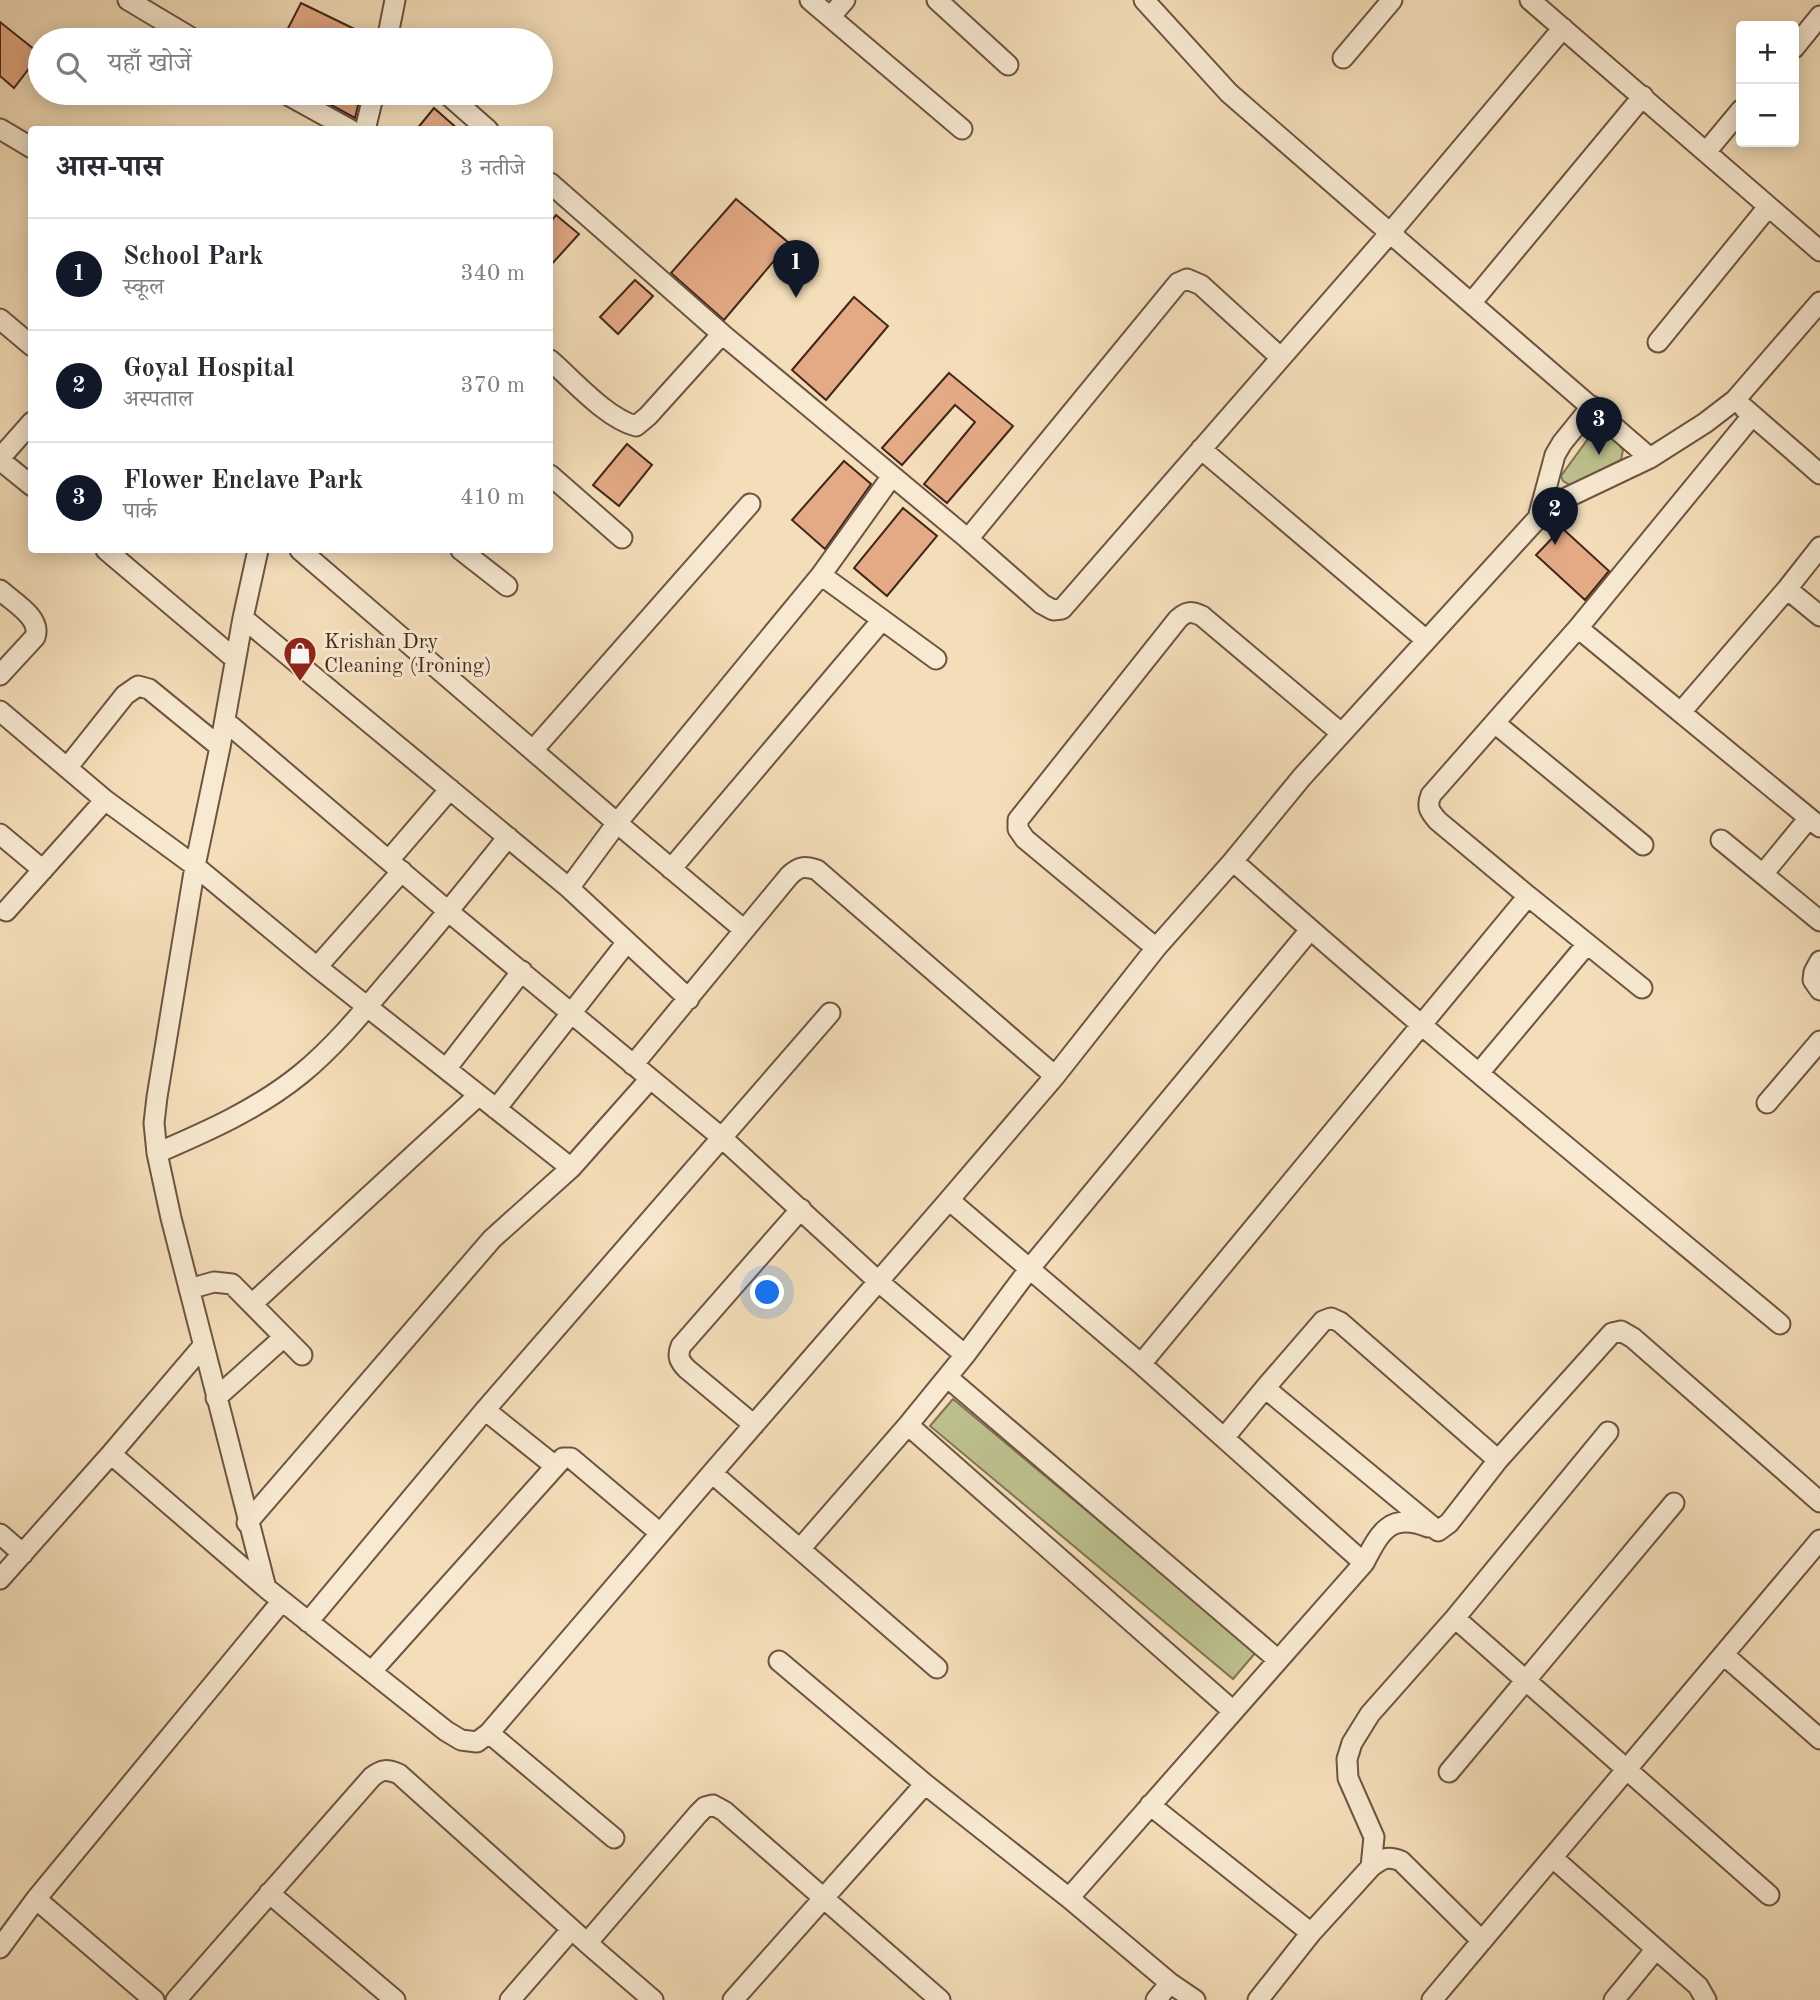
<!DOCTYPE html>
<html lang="hi">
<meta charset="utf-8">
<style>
:root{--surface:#fff;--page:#f7f7f7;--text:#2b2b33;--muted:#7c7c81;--line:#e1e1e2;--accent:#111827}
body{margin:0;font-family:"Old Standard TT","Noto Serif Devanagari",serif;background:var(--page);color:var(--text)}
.controls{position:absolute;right:21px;top:21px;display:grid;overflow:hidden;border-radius:7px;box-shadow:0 4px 18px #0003}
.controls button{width:63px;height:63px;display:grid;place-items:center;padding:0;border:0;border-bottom:2px solid var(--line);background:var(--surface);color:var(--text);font:35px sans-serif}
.you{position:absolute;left:768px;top:1293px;width:24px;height:24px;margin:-18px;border:5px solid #fff;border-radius:50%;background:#1a73e8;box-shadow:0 0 0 10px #1a73e833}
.badge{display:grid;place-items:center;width:46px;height:46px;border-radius:50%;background:var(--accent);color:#fff;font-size:23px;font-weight:700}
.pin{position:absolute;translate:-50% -58px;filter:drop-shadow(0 2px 4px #0008)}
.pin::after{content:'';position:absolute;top:37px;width:24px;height:21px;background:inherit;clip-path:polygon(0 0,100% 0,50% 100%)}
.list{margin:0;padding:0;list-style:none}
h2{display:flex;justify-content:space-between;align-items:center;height:91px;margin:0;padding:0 28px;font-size:30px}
h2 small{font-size:23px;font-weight:400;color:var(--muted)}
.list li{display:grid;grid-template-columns:46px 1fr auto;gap:21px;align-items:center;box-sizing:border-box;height:112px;padding:0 28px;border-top:2px solid var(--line)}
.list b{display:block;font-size:26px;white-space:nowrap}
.list p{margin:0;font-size:23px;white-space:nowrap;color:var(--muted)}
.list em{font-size:23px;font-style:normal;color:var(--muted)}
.icon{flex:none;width:38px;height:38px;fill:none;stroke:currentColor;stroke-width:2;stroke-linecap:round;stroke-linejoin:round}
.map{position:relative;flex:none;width:1820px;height:2000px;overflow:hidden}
.search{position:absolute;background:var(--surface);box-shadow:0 4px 18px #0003;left:28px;top:28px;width:525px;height:77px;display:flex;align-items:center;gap:18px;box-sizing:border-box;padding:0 24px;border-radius:38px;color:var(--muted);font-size:26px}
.panel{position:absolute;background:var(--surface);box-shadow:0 4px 18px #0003;left:28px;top:126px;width:525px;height:427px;border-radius:7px}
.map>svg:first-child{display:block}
</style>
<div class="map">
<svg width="1820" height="2000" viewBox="0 0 1820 2000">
<rect width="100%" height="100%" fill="#f4deb9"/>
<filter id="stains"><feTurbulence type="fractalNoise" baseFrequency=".00286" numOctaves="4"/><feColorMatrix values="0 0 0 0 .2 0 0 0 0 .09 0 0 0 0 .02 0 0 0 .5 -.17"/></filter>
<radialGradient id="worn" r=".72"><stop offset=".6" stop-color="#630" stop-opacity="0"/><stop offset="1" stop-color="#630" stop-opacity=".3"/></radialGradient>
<path fill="#bdc18e" stroke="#807454" stroke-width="2" d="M1593,432C1608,432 1614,438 1623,450L1621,460L1570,485L1563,481L1561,476Z
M953,1399L1256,1652L1233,1679L930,1426Z"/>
<path fill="#e4aa85" stroke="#42261a" stroke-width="2" d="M301,3L375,39V40H282Z
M0,22L40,54L14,88L0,76Z
M309,93H361L355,118Z
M434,108L459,130H416Z
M736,199L789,243L724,320L671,273Z
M556,215L579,234L550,266V223Z
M635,280L653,296L618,334L600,317Z
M854,297L888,326L826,400L792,370Z
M949,373L1013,426L947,503L924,484L975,422L955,405L902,465L882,448Z
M627,444L652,465L619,506L593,485Z
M844,461L871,484L825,549L792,520Z
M903,508L937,536L887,596L854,568Z
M1562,528L1609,571L1585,600L1536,555Z"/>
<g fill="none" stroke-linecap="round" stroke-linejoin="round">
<defs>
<path id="street" d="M128,0L195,40
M810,0L962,129
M937,0L1008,65
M1144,0L1229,93L1390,233L1563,28
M1530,0L1820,251
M830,17L845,0
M387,40L395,0
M1794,48L1820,16
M1343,58L1392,0
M284,93L351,130
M446,93L488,130
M0,129L32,148
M365,130L374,93
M1706,152L1741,110
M550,183L722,334L968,539L1042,604L1053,610L1062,609L1390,233L1650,458
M1472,302L1643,96
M0,319L32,346
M1658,342L1768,207
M550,360C573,380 606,418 636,426L648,416L722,334
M1744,408L1820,474
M1201,449L1426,640
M0,458L32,422
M0,460L32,486
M550,475L622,538
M1538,518L1555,455L1562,443L1592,406
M968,539L1178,283L1187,279L1201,285L1280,357
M106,550L235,659
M258,550L243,618L220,747L195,866L157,1097L154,1123L157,1153L171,1218L266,1588L446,1731L461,1740L477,1742L489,1733L712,1473L949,1200
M300,550L617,823L743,929
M461,550L507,586
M821,575L892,476
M1787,589L1820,616
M0,590C13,602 42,618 35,637L0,675
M243,618L569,888L689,999
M1578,628L1820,827
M0,711L105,800L195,866L317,967L571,1168L650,1079
M1681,712L1787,589L1820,547
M225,721L449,912L721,1137L879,1282L965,1355
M1496,724L1643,845
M534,749L750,504
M67,768L125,695L138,686L149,689L220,747
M0,834L43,870
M1721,840L1820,921
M389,860L450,789
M1233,861C1411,1020 1596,1171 1780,1324
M671,869L882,620
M1763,874L1809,818
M569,888L617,823L821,575L936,659
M1528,896L1642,988
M6,911L105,800
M1156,948L1025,839L1018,829V820L1178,619C1187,611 1191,611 1202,616L1341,733
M1820,961L1814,972L1813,980L1820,990
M317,967L402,871
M633,1065L789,876C799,866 805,866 817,870L1055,1076
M446,1069L522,971
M1479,1073L1587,944
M1767,1103L1820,1041
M496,1109L627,942
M157,1153C208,1131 258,1109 301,1074C334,1047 362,1013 389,981C430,934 469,886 508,837
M189,1289L214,1282L232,1284L302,1355
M252,1304L479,1095
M1141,1364L1528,896L1438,821C1430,812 1426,807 1431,795L1578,628L1752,416
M947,1377L1277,1659
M1265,1388L1323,1321L1331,1318L1340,1322L1498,1460
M216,1398L284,1337
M485,1410L555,1466
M754,1425L687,1369C679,1361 677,1356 681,1346L801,1209
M908,1425L1233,1711
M1224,1438L1265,1388L1438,1531L1449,1523L1498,1460L1612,1333L1621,1331L1633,1338L1820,1502
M111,1454L265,1587
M712,1473L937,1668
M247,1523L492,1239L571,1168
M0,1534L23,1554
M800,1549L908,1425L965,1355L1030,1268L1310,930
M1364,1563C1380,1532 1390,1512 1428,1527
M0,1579L111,1454L203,1346
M1455,1618L1769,1895
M308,1622L485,1410L830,1013
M1724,1655L1820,1739
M779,1661L925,1784
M372,1671L563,1458H571L660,1533
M489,1733L614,1838
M1449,1772L1674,1503
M1150,1805L1311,1933
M1553,1858L1698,1986L1706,2000
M1371,1867L1374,1837L1348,1778L1347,1759L1352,1743L1370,1714L1455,1618L1608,1432
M269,1893L395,2000
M1069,1898L1170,1983L1156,2000
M36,1899L282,1601
M0,1948L36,1899L154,2000
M1170,1983L1195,2000
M176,2000L372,1777C382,1769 387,1769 399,1774L587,1943
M510,2000L571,1930
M653,2000L587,1943L698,1814L705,1807L713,1805L724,1811L940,2000
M733,2000L925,1784L1069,1898L1364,1563L1141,1364L949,1200L1055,1076L1156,948L1233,861L1302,777L1538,518L1566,498L1650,458L1705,423L1735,400L1820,302
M1258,2000L1311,1933L1371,1867C1382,1859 1387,1855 1401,1861L1482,1941
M1432,2000L1820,1540
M1614,2000L1656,1949"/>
</defs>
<use href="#street" stroke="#6e5442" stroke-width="23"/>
<use href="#street" stroke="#f8ead2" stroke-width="19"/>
</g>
<defs>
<symbol id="shop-pin" viewBox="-11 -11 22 30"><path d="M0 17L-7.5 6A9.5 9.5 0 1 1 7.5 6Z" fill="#8f2418" stroke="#f8ead2"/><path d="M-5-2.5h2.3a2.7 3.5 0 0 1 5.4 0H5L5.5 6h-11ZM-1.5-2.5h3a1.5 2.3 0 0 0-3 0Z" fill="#fff"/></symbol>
</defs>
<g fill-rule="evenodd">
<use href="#shop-pin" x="281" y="634" width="38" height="52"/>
</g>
<g text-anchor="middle" stroke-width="6" stroke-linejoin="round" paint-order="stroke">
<g font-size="21" fill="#42261a" stroke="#f8ead2" text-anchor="start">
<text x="324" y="648">Krishan Dry<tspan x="324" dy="24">Cleaning (Ironing)</tspan></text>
</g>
</g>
<rect width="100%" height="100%" filter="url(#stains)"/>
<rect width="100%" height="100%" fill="url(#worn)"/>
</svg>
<div class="controls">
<button>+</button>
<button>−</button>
</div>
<div class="you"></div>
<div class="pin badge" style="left:796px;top:298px">1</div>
<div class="pin badge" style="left:1555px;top:545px">2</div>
<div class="pin badge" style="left:1599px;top:455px">3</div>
<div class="search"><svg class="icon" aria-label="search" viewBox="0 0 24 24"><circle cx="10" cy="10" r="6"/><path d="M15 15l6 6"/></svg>यहाँ खोजें</div>
<section class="panel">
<h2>आस-पास<small>3 नतीजे</small></h2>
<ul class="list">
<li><span class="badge">1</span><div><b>School Park</b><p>स्कूल</p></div><em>340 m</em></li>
<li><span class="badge">2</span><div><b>Goyal Hospital</b><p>अस्पताल</p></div><em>370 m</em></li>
<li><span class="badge">3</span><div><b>Flower Enclave Park</b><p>पार्क</p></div><em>410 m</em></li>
</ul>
</section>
</div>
